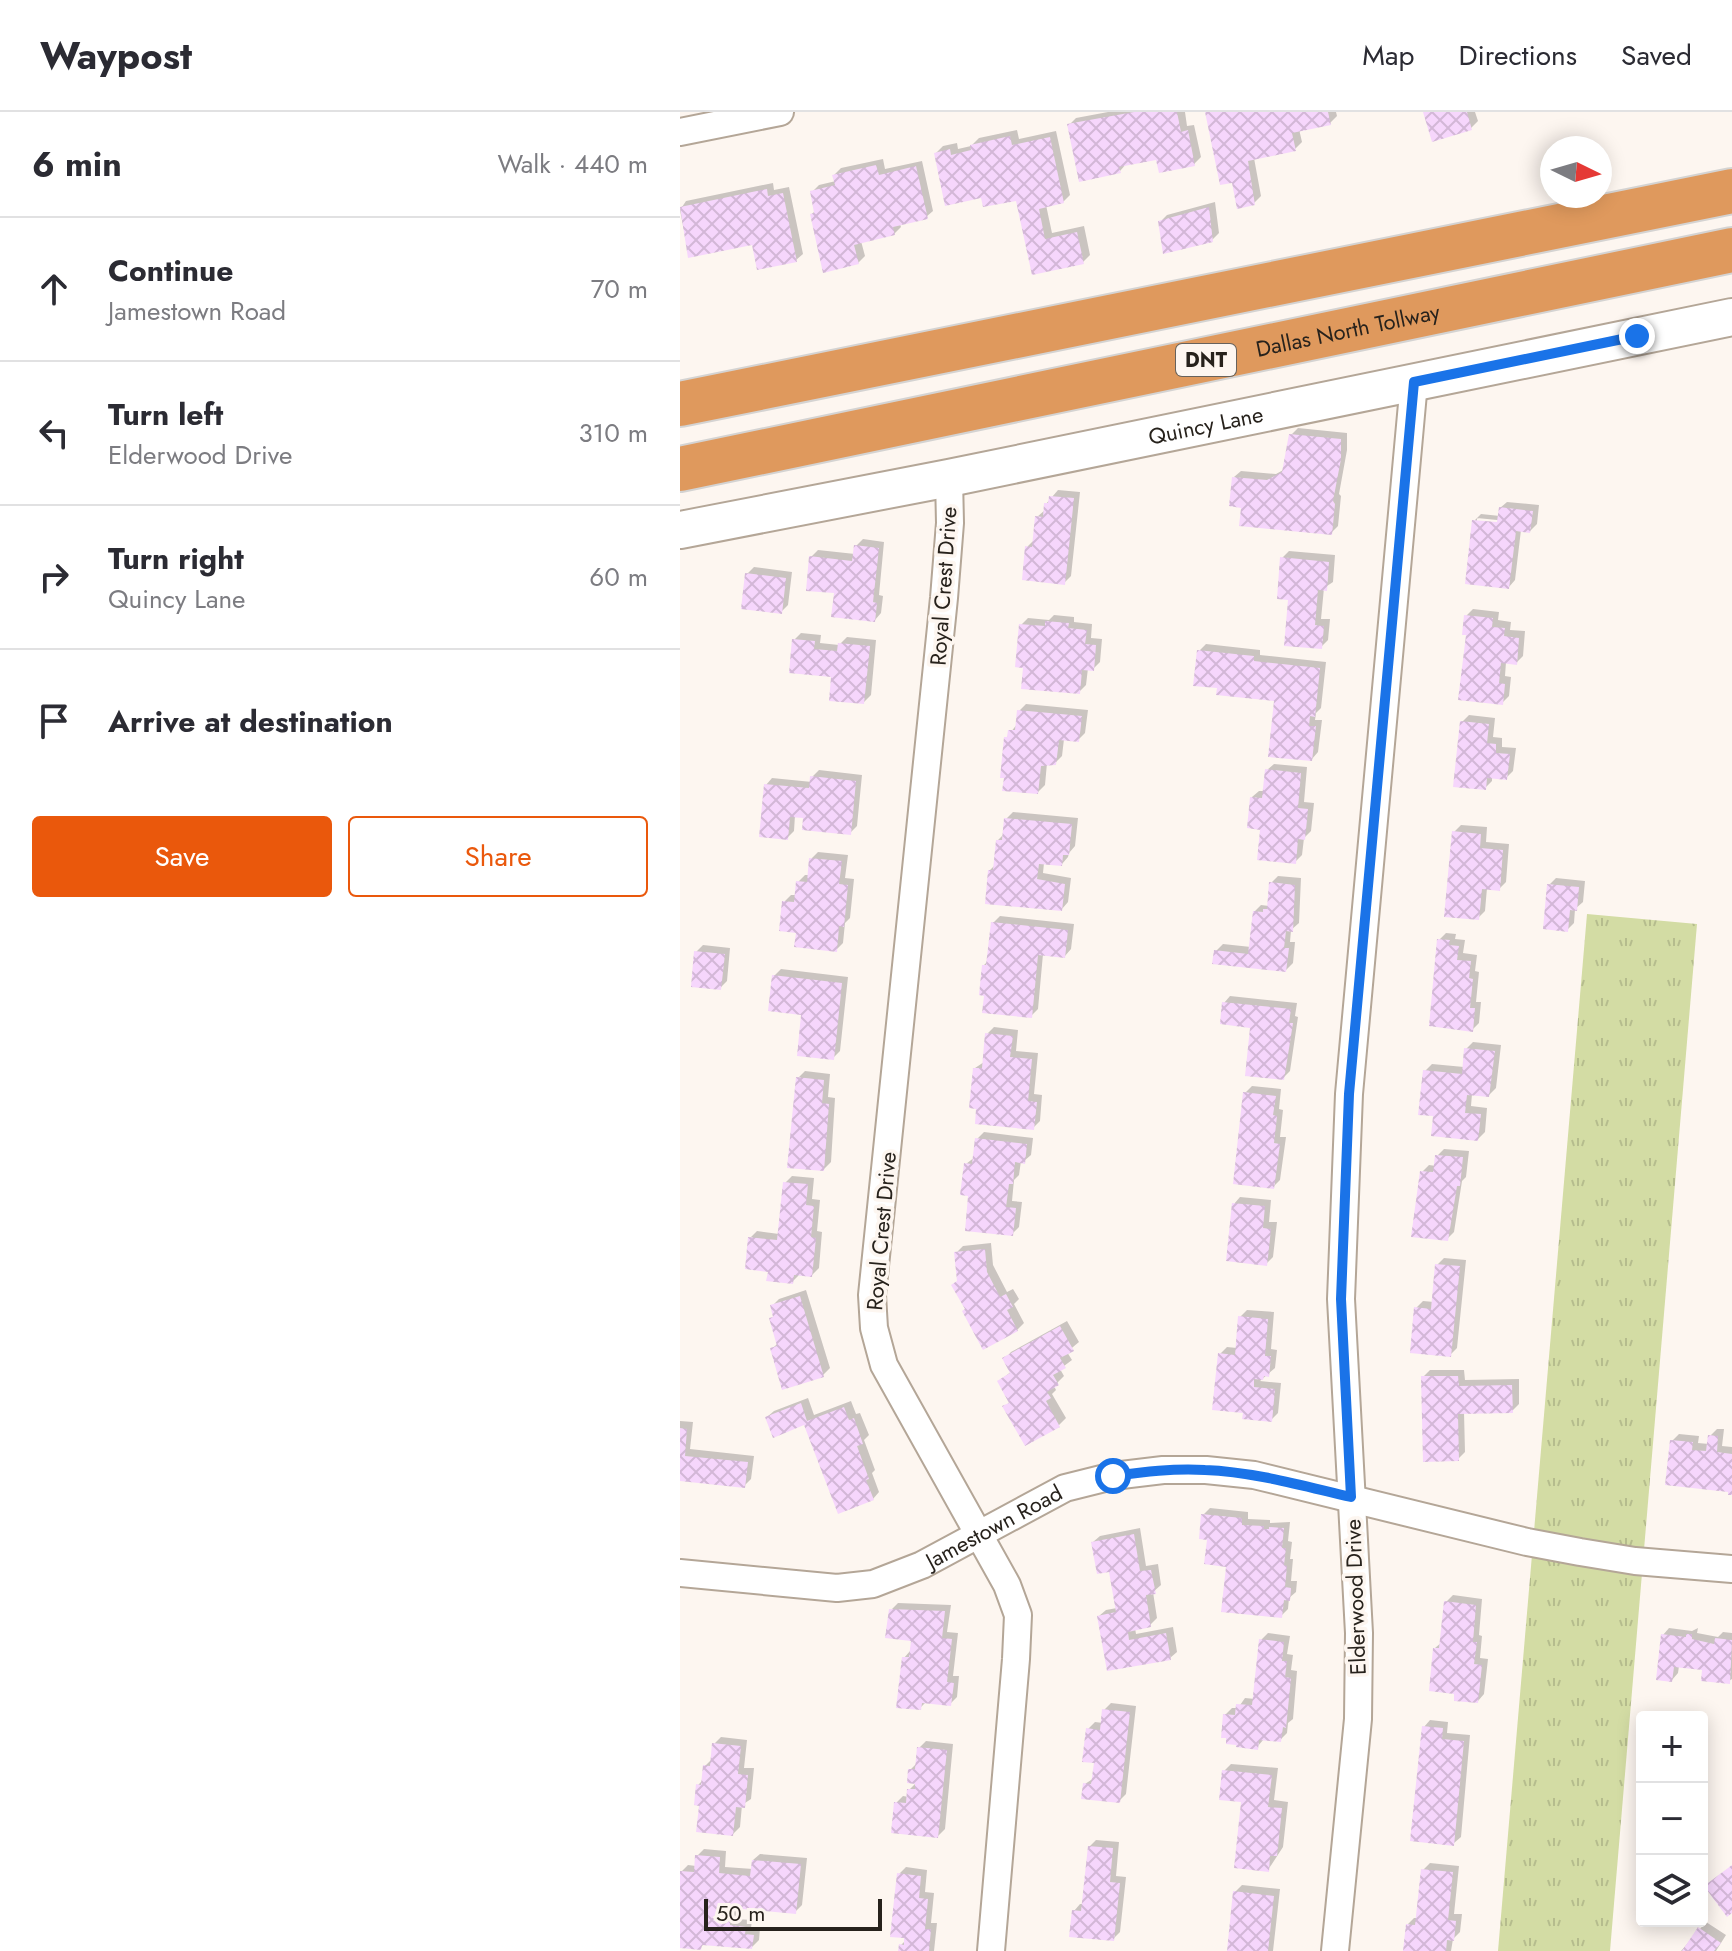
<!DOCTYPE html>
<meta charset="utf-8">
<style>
:root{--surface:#fff;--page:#f2f2f3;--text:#2b2b33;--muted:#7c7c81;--line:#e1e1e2;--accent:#ea580c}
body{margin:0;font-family:Jost,sans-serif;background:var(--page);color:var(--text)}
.controls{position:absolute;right:24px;bottom:24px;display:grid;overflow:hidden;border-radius:8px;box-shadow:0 4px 20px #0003}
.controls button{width:72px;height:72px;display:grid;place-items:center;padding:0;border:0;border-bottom:2px solid var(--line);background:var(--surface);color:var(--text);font:40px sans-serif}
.compass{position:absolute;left:860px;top:24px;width:72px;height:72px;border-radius:50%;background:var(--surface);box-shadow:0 4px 20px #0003;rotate:95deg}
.scale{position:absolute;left:24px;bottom:20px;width:178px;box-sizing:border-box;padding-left:8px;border:4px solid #27221c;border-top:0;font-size:22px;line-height:28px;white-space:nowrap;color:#27221c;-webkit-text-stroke:6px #fdf6f0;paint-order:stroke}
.stop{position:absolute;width:24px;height:24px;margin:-18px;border:6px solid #1a73e8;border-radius:50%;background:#fff}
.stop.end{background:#1a73e8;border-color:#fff;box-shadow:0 2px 8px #0008}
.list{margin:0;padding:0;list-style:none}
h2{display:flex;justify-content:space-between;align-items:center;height:104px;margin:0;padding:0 32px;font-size:34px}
h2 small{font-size:26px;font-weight:400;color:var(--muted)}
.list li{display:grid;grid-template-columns:52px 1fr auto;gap:24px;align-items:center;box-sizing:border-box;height:144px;padding:0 32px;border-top:2px solid var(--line)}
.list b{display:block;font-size:30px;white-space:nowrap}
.list p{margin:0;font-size:26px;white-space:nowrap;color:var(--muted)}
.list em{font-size:26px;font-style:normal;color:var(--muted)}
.actions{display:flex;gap:16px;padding:24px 32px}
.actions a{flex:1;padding:18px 0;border:2px solid var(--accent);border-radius:8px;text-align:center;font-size:28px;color:var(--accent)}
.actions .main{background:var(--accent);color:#fff}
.icon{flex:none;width:44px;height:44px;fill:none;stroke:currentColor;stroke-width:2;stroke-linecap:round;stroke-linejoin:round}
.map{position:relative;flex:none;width:1052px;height:1839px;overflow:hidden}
header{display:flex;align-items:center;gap:48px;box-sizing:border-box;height:112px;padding:0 40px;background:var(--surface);border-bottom:2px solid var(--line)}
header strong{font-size:38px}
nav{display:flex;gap:44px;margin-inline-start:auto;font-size:28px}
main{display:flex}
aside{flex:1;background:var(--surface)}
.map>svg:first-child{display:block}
</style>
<header>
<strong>Waypost</strong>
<nav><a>Map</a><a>Directions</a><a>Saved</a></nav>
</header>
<main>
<aside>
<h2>6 min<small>Walk · 440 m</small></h2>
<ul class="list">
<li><svg class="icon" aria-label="ahead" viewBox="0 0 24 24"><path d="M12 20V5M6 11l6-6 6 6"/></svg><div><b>Continue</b><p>Jamestown Road</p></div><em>70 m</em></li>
<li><svg class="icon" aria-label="left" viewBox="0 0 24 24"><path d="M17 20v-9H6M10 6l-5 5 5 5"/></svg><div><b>Turn left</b><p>Elderwood Drive</p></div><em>310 m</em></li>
<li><svg class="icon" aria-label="right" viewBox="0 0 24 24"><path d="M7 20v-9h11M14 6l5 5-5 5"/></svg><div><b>Turn right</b><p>Quincy Lane</p></div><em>60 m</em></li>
<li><svg class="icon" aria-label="arrive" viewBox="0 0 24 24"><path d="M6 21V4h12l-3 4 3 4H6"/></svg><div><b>Arrive at destination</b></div></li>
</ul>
<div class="actions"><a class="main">Save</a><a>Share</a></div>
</aside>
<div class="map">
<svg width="1052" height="1839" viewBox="0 0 1052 1839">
<defs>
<pattern id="grass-tufts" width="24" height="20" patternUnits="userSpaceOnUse" patternTransform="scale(2)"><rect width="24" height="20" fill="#d3dca4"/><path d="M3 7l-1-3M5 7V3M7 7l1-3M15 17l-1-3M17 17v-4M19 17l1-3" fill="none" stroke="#b5bc8d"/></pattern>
<pattern id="building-cross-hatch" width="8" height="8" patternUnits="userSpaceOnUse" patternTransform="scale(2)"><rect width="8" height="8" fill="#f6d6fc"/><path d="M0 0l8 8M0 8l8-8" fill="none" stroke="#d3b7d7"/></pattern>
</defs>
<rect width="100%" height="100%" fill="#fdf6f0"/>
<path fill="url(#grass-tufts)" d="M907,802L1017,812L930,1839H818Z"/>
<path fill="#0003" fill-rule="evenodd" d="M428,0H505L507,14L514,13L521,45L514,52L477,45L447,51L440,59L390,12L396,6Z
M527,0H656L657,4L650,11L619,17L622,30L615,37L574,46L581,84L574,91L553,68Z
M745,0H795L798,9L791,16Z
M337,18L339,27L376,19L390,83L383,90L366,93L372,121L404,114L410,143L403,150L354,161L337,86L303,83L256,41L263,34L277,31L278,37L291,34L299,26Z
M203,47L205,57L242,49L253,99L246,105L220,112L221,115L214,122L181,129L185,144L178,151L132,102L136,98L132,80L139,73L156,69L154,63L161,56Z
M93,71L94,78L109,75L123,142L116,148L74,131L9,144L0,98L6,89Z
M535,90L539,121L532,128L480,110L487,103Z
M618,316L667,321V338L659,382L661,384L658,414L651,421L554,365L561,359L596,362L605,357L611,323Z
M378,378L400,380L391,464L384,471L347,435L354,428L357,405L365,398L366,392Z
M827,390L859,393L857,412L850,419L841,418L835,468L829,475L794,409L801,402L820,404V396ZM797,406L827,409V413L797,410Z
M183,427L204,430L199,483L203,484L201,501L195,508L156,480L131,445L138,438L175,442L176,434Z
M609,439L655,443L653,470L644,476L641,507H650L648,528L641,535L611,487L602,446Z
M74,455L112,460L108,493L101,500L67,462Z
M793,497L819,500L818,508L831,510L830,518L845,519L843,544L836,551L826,550L825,564L831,565L829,584L822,591L788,522L786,504Z
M374,503L394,505V510L412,512L411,526L422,527L420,550L413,557L408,556L406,573L399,580L341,513L348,506L369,508Z
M121,521L141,523L140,531L159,533L167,525L196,528L191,583L184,590L153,563L114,528Z
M526,532L580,538V543L646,550L641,596L636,601L635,608H642L638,640L632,647L596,587L539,575L519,539Z
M346,592L408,598L405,621L398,628L384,627L382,644L375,651H367L365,673L358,680L326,626L338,611L339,599Z
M789,603L815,606L813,625L822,626V635L836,636L833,659L826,666L812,664V669L805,676L782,610Z
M594,652L627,655L624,690L634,691L631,719L624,726L622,743L615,750L572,685L579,679H584L587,658Z
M139,658L182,663L177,714L170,721L125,704L115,703L114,719L107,726L86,673L92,666L132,670V665Z
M333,700L398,706L395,734L389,741L388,745L382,752L364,751L363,761L391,766L388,790L382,797L310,758L315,753L318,728L325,721L326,707Z
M781,713L807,715L806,730L829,732L826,770L819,777L807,776L805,799L798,806L774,720Z
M138,740L168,743L165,766L174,767L170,806L165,811L163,831L156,838L118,819L104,790L111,783H116L118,770L125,763H130L131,747Z
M598,764L621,766L619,811L611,818L610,830H615L613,851L606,858L536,839L543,832L571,835L574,800L581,793L589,794L591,771Z
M876,766L905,769L903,790L895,797L894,811L887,818L869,773Z
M320,804L394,812L391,837L385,844L363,842L358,897L351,904L303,854L309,848L313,811Z
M766,821L776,822L775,827L785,828L783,841L797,843L795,859L799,860L796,890H801L799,911L792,918L759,828Z
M23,833L50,836L47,869L40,876L16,840Z
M101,857L168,865L160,939L153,946L123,901L94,864Z
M550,884L617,891L615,904L618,905L610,959L603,966L572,914L544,891Z
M314,915L338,918L336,939L358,941L354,982L362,983L360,1009L353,1016L299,995L295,956L304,950L307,922Z
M793,930L821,933L816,976L809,983L792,982L791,994L807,996L805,1020L798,1027L756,1002L745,959L752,952L784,955L786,937Z
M125,959L150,962L148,985L155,986L151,1050L144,1057L118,966Z
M572,974L601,977L599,997L603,998L600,1025H606L600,1068L593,1075L565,981Z
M304,1020L353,1026L351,1043L344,1049H341L339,1063L334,1068L332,1089L342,1090L339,1115L332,1122L291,1082L286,1052L295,1045L297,1027Z
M764,1037L789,1039L786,1065L782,1069L774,1120L767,1127L742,1060L749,1053L756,1054L757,1044Z
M112,1064L134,1066L132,1087L140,1088L137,1119L142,1120L139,1156L132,1163H119L112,1170L90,1158L70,1126L77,1119L99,1122L105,1071Z
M560,1085L591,1088L589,1110H597L593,1145L586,1152L554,1092Z
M311,1131L313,1153L327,1180L333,1177L339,1187L334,1192L344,1211L337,1218L287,1197L276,1141L283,1134Z
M764,1146L786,1148L777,1236L770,1243L736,1196L743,1189L754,1190L757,1153Z
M126,1178L150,1256L143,1263L92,1237L98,1231L91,1207L95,1203L92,1194L99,1187Z
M567,1198L594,1200L591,1237L597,1238L595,1256L580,1269L601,1271L598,1301L591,1308L565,1299L540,1242L547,1235L557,1236L560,1205Z
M387,1209L399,1230L387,1240L392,1248L380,1257L384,1264L374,1274L376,1278L372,1282L386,1306L379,1313L346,1332L325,1295L330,1289L319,1269L332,1259L325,1247L331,1240Z
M750,1258H784L785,1268L839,1267V1292L832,1299L784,1300L785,1340L778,1347L743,1265Z
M128,1286L134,1303L171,1289L176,1302L180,1301L189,1323L184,1328L195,1358L192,1361L199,1380L193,1387L125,1311L87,1305L94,1299Z
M0,1309L13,1310L10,1337L74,1344L71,1367L64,1374L0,1367Z
M1037,1317H1044L1042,1334L1052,1335V1381L992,1329L999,1322L1019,1324L1018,1331L1029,1332L1030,1324Z
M530,1396L568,1400V1407L590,1408V1411L610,1410L608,1429L612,1430L610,1447H613L611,1469H617L616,1480L609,1486L608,1497L601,1504L548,1453L529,1426L523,1403Z
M460,1416L466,1454L478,1452L481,1473L473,1480L477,1506L470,1513L455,1516L456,1522L493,1515L497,1540L490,1546L428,1557L419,1504L426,1498L437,1496L431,1457L413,1430L420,1424Z
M773,1483L802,1487L799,1523L802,1524L800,1546L808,1547L804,1582L798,1589L776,1580L755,1536L762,1530L766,1490Z
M218,1491L271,1493L267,1520L278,1521L273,1564H279L277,1585L270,1592L247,1589L240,1596L224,1546L230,1539L233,1527L211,1498Z
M989,1516L1012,1519L1018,1516L1017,1521L1038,1525L1043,1520L1052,1521V1567L1049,1569L1024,1556L999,1554L998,1561L992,1568L983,1523Z
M588,1521L610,1524L607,1542L613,1543L611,1558L617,1559L613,1607L608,1611L607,1621L600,1628L584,1627L577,1635L545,1603L552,1596H558L565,1586L575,1587L581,1528Z
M431,1591L456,1594L446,1682L439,1689L405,1672L414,1666L416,1649L408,1617L415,1610L423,1611L424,1598Z
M750,1608L768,1610L767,1621L790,1623L781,1725L774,1731L744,1615Z
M41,1625L67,1628L64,1656H74L71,1687L62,1693L60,1715L53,1722L21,1692L18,1673L23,1668L25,1654L32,1647L34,1632Z
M246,1629L273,1632L265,1717L258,1724L216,1691L223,1684L229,1685V1678L237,1670L230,1658L237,1651L239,1636Z
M551,1652L598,1656L594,1688L608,1690L603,1735L588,1758L563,1688L544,1659Z
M416,1728L439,1730L436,1764L446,1765L440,1820L433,1827L394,1799L400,1792H404L409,1735Z
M24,1737L46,1739L45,1755L73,1757V1748L80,1742L127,1746L122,1793L115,1800L57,1795L56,1807L72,1808L71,1816H80L79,1828L72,1835L25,1831L20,1836L0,1834L1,1760L8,1753L16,1754L17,1744Z
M750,1751L779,1754L774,1802H782L780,1820L773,1827L771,1839H725L728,1812L734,1806H738L743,1758Z
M226,1755L247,1758L245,1780L254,1781L251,1811H257L254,1839H220L221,1833L226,1828L219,1762Z
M562,1773L600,1777L593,1839H549L555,1780Z
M1026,1810L1046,1823L1036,1839H1001Z"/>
<path fill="url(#building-cross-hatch)" d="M454,0H497L501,20L508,18L515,54L479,61L476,48L439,55L441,61L399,70L387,12Z
M525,0H648L651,13L612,21L616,39L568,49L575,93L557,97L552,71L540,73Z
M743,0H787L792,18L752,30Z
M330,24L332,33L370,25L384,91L359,97L365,127L397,120L404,152L352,163L336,89L303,95L301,86L265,94L254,41L270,37L271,43L291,38L290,33Z
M196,53L199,63L236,54L248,107L213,115L215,123L174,133L179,152L143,161L130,102L134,101L130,79L155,73L152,63Z
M87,77L88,84L103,81L117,150L77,158L72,133L8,146L0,95Z
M529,95L533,130L483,142L478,109Z
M609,322L661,327V347L653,389L655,392L652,423L559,414L561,396L549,394L552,365L587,368L602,360Z
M369,384L394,386L385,473L342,468L345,434L352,435L355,404L363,405L364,391H368Z
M819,395L853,399L850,421L836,419L829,477L785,472L792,408L817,410Z
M174,433L199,436L193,490L197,491L195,510L151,505L154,481L126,479L129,444L172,449Z
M600,445L649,450L647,479L638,478L635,513L644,514L642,537L604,534L608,488L597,487Z
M65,461L106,466L102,502L61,497Z
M784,503L813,506L812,515L825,516L824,524L839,526L837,553L821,551L819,571L825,572L823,593L778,588L786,523H782Z
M365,509L389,511L388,516L407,518L405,532L416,533L414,559L402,558L400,582L341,577L343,556L335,555L339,512L365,514Z
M112,527L135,529L134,537L157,539L158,531L190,534L184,592L149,589L151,565L109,561Z
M517,538L574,544V549L640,556L635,605L630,604L629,614H636L632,649L588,645L594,589L536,583L537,576L513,574Z
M337,598L402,604L399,630L379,628L376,653L361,654L358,682L322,679L324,666H320L324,625H327L328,618H335Z
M780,609L809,612L807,631L816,632V641L830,642L827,668L807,666L806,678L773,675Z
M585,657L621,661L618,696L628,697L625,728L618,727L616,752L577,748L580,718L567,716L570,685L582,686Z
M130,664L176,669L171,723L122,718L123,706L110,705L108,728L79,725L84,672L129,676Z
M324,706L392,712L389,743H383L382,754L359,752L357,767L385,772L382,799L305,792L308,758H313L316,728H322Z
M772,719L801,722L800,736L823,738L820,779L802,777L799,808L764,805Z
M129,746L162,749L159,772L168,773L164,815L159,814L157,840L114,835L116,821L99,819L102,789L114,790L116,769L127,770Z
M589,770L615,773L613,820L606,819L604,836H609L606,860L532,852L534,838L568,842L573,799L583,800V797H587Z
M867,772L899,775L897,799L890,798L888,820L863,817Z
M311,810L388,818L385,846L358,843L352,906L302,901L304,884L299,883L302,853H306Z
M757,827L770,828L769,833L779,834L777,848L791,849L789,866L793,867L790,896H795L793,920L749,914Z
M14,839L45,842L41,878L11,875Z
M92,863L162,871L154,948L117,944L121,903L88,899Z
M542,890L611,897L609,911H613L604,968L565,964L570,916L540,912Z
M305,921L333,924L330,945L352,947L348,989L357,990L354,1018L295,1012L296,997L289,996L293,956H302Z
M784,936L815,939L809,985L787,983L785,1001L801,1002L798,1029L751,1024L753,1004L738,1003L743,958L782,962Z
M116,965L144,968L142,991L149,992L144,1059L107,1056Z
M563,980L596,984L593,1003L597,1004L594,1031L600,1032L594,1077L553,1072Z
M295,1026L347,1032L345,1052L335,1050L333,1072H329L326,1095L336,1096L333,1124L285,1119L288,1084L280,1083L284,1051L292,1052Z
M755,1043L783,1045L780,1074H777L768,1129L731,1125L740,1059L753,1060Z
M103,1070L128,1072L126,1093L134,1094L131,1125L136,1126L132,1165L114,1163L113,1172L86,1169L88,1160L65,1157L68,1125L97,1128Z
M552,1091L585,1094L583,1116L591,1117L587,1154L546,1149Z
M305,1137L307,1160L320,1185L326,1182L333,1195L327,1198L338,1219L303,1238L282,1199L285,1197L271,1173L277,1169L274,1140Z
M755,1152L780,1154L771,1245L730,1241L734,1195L751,1197Z
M120,1184L144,1265L102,1278L90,1236L97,1234L89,1206L93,1205L90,1193Z
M558,1204L588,1207L585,1244H591L589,1265L584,1264L583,1268L574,1267V1275L595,1277L592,1310L562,1307L563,1301L532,1298L538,1241L555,1243Z
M380,1214L394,1239L380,1246L386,1256L373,1263L379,1273L367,1280L371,1286L366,1289L380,1315L345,1334L322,1294L329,1291L317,1269L330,1261L322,1246Z
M741,1264H778L779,1274L832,1273L833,1301L778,1302L779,1349L743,1350Z
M121,1291L127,1309L164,1295L169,1308L174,1306L183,1332L177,1334L189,1367L186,1368L194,1388L158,1402L124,1313L93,1326L85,1305Z
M0,1316L7,1317L5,1344L68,1350L65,1376L0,1369Z
M1028,1323L1038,1324L1037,1340L1052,1342V1383H1048V1380L985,1373L990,1328L1013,1330L1012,1338L1026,1339Z
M521,1402L562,1406V1413L584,1414V1417H589V1415L604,1416L602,1436H606L604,1453L607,1454L605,1475L611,1476L610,1489L604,1488L602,1506L541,1500L546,1455L524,1452L527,1428L519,1427Z
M454,1422L460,1459L471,1458L476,1482L466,1483L471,1515L448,1520L449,1528L486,1521L491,1548L427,1559L417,1504L436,1500L429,1460L417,1462L411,1430Z
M764,1489L796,1493L793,1530H797L794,1552L802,1553L798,1591L774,1589V1582L749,1579L753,1536H759Z
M209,1497L265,1499L262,1526L272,1527L267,1570L274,1571L271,1594L242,1591L241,1598L216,1596L222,1545H229L231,1529L205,1526Z
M981,1522L1006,1525V1522H1012V1527L1034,1532L1035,1526L1052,1528L1050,1572L1021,1569L1022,1558L994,1555L992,1570L976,1568Z
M579,1527L604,1530L602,1549H607L605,1565L611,1566L606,1616L603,1615L601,1630L579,1628L578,1638L556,1635V1633L546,1632V1626H541L543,1602L555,1603L556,1592L572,1593Z
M422,1597L450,1600L440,1691L401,1687L403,1671L411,1672L414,1651L402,1650L406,1616L420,1618Z
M742,1614L763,1616L762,1627L784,1629L774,1734L730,1729Z
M32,1631L61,1634L58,1662L68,1663L65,1696L56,1695L53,1724L16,1720L19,1694L14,1693L16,1672L21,1673L23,1653L30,1654Z
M237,1635L267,1638L258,1726L211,1721L214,1690L226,1691L227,1677H235V1672L227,1671L228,1657H235Z
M542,1658L592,1663L588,1695L602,1696L597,1744H590L589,1760L554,1756L561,1690L539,1688Z
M408,1734L433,1736L430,1770L440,1771L434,1829L389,1825L392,1798L401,1799Z
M15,1743L40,1745L39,1761L70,1764L72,1748L121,1752L116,1802L51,1796L50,1813L66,1815L65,1822L74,1823L72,1837L22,1833L21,1838L0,1836V1759L14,1760Z
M1052,1753V1801L1047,1805L1024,1774Z
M741,1757L773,1760L768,1808L776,1809L774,1829L767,1828L766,1839H723L726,1812L735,1813Z
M217,1761L241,1764L239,1786L248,1787L245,1817H251L249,1839H218L219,1832L224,1833V1826L210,1825Z
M553,1779L594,1784L588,1839H547Z
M1018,1815L1041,1831L1034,1839H1002Z"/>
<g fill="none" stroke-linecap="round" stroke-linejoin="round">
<defs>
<g id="street">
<path d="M0,20L100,0"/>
<path d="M269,366L270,411L264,486L192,1183L194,1216L204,1253L327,1473L338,1503L336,1547L311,1839"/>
<path id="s1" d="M0,1461L157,1476L193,1472L242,1453L385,1376L433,1364L483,1358H526L574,1363L847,1430L900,1440L955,1449L1052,1457"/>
<path d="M655,1839L678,1607L679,1521L661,1187L669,982L734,270"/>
</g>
<g id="secondary">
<path id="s2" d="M0,418L269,366L1052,205"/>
</g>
<g id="highway">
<path d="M0,292L1052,79"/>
<path id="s3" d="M0,357L1052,138"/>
</g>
</defs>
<use href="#street" stroke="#b4a697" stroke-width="30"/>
<use href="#secondary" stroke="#b4a697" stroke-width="40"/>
<use href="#highway" stroke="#d4d3d2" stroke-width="48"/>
<use href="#street" stroke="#fff" stroke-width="26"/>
<use href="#secondary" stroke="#fff" stroke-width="36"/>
<use href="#highway" stroke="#df995d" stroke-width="44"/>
</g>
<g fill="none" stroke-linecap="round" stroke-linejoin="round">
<path stroke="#1a73e8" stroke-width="10" d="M433,1364C463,1360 494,1356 525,1358C575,1360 623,1374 671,1385L661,1187L669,982L734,270L957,224"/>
</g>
<g text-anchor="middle" stroke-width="7" stroke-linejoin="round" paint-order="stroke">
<rect fill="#fdf6f0" stroke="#67625c" stroke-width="2" x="496" y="232" width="60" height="32" rx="6"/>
<g font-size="20" font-weight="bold" fill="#27221c">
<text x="526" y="255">DNT</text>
</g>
<g font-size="22" fill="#27221c" stroke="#fdf6f0">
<text dy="8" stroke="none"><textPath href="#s3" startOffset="682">Dallas North Tollway</textPath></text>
<text dy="8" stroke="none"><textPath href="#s2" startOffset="536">Quincy Lane</textPath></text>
<text transform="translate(263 474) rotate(-86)" y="8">Royal Crest Drive</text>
<text transform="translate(201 1119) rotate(-85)" y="8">Royal Crest Drive</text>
<text dy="8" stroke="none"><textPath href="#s1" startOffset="328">Jamestown Road</textPath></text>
<text transform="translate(675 1485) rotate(-92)" y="8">Elderwood Drive</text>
</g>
</g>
</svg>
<div class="controls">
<button>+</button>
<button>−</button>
<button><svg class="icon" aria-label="layers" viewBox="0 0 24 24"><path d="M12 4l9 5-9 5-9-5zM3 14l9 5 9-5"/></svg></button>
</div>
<svg class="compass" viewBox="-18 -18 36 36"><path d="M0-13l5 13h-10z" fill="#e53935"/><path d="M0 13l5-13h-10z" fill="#7c7c81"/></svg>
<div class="scale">50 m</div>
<div class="stop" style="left:433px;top:1364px"></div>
<div class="stop end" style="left:957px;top:224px"></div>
</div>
</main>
